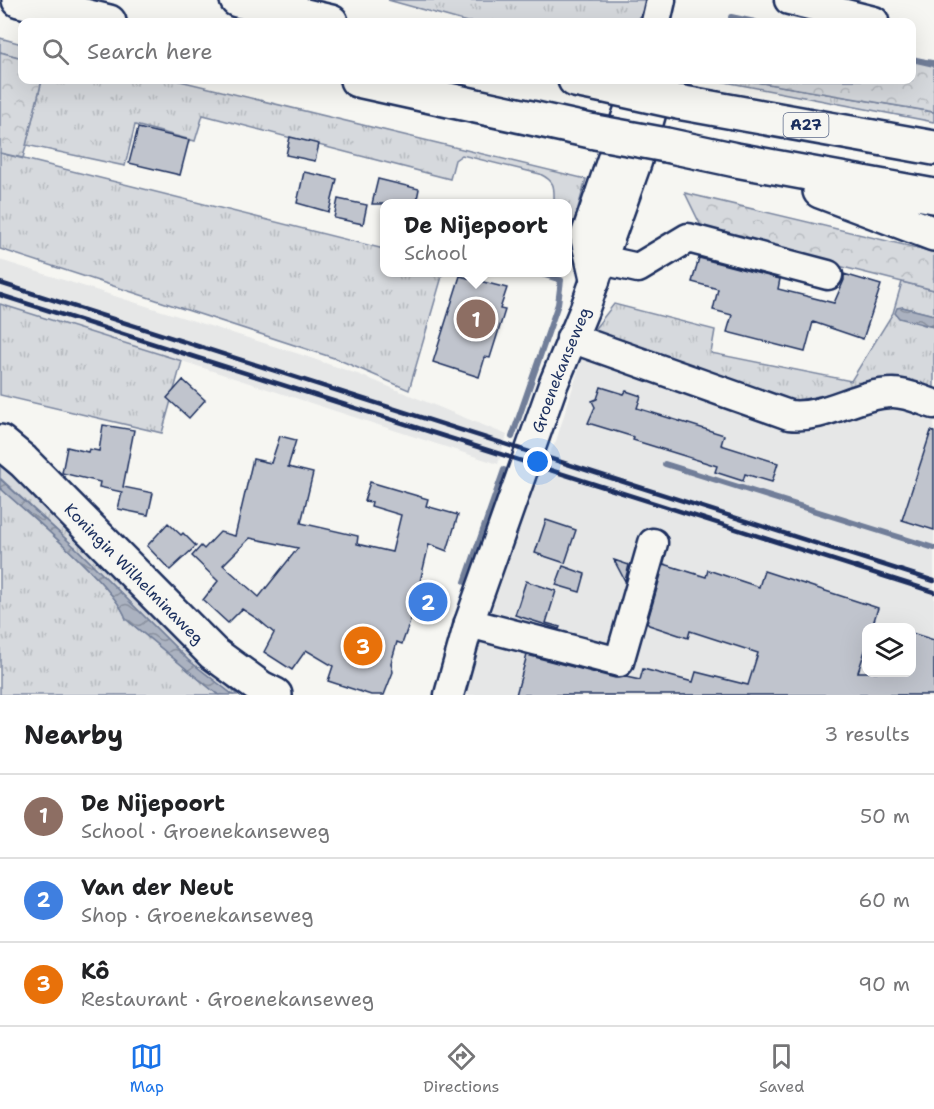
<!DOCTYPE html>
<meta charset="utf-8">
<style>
:root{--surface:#fff;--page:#f2f2f2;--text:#202124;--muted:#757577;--line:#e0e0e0;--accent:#1a73e8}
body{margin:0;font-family:"Shantell Sans",sans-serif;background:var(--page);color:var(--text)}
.controls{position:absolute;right:18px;bottom:18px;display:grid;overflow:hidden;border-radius:12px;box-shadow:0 6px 24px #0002}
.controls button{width:54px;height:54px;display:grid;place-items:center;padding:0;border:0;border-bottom:2px solid var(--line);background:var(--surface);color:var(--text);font:30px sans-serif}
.you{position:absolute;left:538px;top:462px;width:21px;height:21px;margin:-15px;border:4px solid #fff;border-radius:50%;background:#1a73e8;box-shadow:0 0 0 9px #1a73e833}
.badge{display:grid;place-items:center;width:39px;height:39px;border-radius:50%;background:var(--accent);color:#fff;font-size:20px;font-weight:700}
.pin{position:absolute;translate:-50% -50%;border:3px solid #fff;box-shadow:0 2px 6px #0006}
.popup{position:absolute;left:380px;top:199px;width:192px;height:78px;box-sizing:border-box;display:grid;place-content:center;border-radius:12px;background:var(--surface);filter:drop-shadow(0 2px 4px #0005);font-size:20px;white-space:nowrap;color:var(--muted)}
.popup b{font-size:22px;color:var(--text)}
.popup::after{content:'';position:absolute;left:50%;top:100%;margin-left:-12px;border:12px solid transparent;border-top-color:var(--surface)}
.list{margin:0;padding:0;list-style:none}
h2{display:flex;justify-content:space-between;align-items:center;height:78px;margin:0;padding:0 24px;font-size:26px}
h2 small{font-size:20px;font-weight:400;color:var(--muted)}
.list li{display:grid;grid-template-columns:39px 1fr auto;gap:18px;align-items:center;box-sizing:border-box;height:84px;padding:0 24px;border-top:2px solid var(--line)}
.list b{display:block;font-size:22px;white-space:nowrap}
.list p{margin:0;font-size:20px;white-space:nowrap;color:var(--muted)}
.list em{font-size:20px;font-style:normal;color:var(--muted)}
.icon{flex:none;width:33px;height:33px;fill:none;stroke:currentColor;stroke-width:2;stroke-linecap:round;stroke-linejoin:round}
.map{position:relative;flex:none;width:934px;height:695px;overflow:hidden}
.search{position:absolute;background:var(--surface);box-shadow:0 6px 24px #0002;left:18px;right:18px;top:18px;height:66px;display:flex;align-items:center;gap:15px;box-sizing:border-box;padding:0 21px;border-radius:12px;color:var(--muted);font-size:22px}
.sheet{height:330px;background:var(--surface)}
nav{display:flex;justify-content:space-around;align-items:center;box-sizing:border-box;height:84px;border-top:2px solid var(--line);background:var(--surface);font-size:16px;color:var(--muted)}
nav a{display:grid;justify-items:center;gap:3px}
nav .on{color:var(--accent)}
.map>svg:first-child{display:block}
</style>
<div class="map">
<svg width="934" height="695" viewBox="0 0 934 695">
<defs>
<pattern id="grass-tufts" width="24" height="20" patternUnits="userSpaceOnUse" patternTransform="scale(1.5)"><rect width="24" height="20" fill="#d6d9dd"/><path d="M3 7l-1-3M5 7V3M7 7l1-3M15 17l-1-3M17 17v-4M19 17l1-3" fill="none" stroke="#b7bbc0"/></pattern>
<pattern id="forest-crowns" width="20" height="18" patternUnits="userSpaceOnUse" patternTransform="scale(1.5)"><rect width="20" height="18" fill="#d6d9dd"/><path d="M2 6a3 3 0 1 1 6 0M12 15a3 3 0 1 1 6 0" fill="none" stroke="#b7bbc0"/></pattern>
<pattern id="water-waves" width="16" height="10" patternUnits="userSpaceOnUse" patternTransform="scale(1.5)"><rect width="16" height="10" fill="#abb2c0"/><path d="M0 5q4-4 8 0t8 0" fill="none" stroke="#8a919f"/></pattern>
</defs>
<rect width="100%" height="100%" fill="#f6f6f2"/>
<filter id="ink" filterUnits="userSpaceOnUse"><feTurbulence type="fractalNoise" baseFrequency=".0167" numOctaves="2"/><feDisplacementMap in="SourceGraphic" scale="12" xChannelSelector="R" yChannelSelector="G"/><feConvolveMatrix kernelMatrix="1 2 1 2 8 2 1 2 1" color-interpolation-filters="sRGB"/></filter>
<g filter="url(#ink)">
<path fill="#e6e7e7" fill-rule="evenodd" d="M0,260L299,354L363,376L507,435L498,464L182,361L0,304Z
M589,336L789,402L898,380L934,391V695H463L537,476L556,441ZM866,628H912V672H866Z"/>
<path fill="url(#grass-tufts)" stroke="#78849e" stroke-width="1.5" d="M388,0H648L637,22H467Z
M0,38L22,44V58L0,52Z
M42,80H176L586,179L568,244V204L554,203C554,187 556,182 540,174L462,155L455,160L450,179L203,115L195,141L135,125L125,166L26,145Z
M715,80H744L934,112V122Z
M0,153L384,249V272L443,273L409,390L337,359L0,249Z
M902,282L934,290V315L902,307L921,324L934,327V391L898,380L789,402L589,336L614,304L715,330L711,353L851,381L893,313Z
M0,304L182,361L162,433L0,395Z
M0,463L54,511L237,695H233L188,660L78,550L0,478Z
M0,488C27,513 118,588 126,619L218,695H0Z"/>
<path fill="url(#forest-crowns)" stroke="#78849e" stroke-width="1.5" d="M0,52L22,58V80H42L23,158L0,153Z
M912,58L934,61V112L744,80H912Z
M685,193L934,252V290L704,232Z"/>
<path fill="url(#water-waves)" stroke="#717e99" stroke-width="1.5" d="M902,307L934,315V327L899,318L895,313L897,308Z
M0,479L78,550L188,660L233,695H219L212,690L126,619C118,589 27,512 0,488Z"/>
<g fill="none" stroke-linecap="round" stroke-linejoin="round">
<path stroke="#717e99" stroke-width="6" d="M731,17L755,22
M912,59L934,64
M512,437L558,304L561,280L535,272
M665,464L934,548
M465,582L504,470"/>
</g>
<path fill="#c0c4cd" stroke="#1b2f5e" stroke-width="1.5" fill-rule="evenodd" d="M138,128L189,140L180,175L129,163Z
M290,137L319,144L315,161L286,155Z
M304,172L337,179L329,212L297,203Z
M378,179L419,189L416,204H372Z
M338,199L367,205L363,224L334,218Z
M699,258L780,279L778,289L834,303L844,280V274L881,285L863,339L813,322L805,352L727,332L732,315L713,310L718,289L692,282Z
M460,276L507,288L500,309L505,310L490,358L485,357L479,377L433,362Z
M183,380L205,400L189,418L167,398Z
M601,387L624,394L626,391L641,396L637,408L724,435L721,445L778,463L772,482L745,474L743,481L715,472L717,466L633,440L634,437L588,423L595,407L592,401L597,399Z
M103,425L134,430L123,487L153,493L148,515L118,509L122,492L99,487L100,482L62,473L67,447L88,452L89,449L99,451Z
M931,431L934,432V530L902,520Z
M280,436L296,440L288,467L313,473L301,523L358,536L357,544L392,552L401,515L371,506L372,502L364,501L370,482L428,499L426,506L458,515L447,551L429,544L420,582L442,587L434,621L412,616L402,644L397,642L391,663L393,672L384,695H371L328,681L333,666L306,650L292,670L264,652L274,633L259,620L242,609L228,623L203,600L218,581L192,556L201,546L204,549L220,532L235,536L253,459L271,463ZM250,538L298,548L259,597L223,565Z
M546,520L576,530L565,563L535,553Z
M168,523L181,535L183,533L196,546L170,570L147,546Z
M614,560L629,565L625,581Z
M664,564L706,577L708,570L759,587L764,571L878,608L872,627H867V645L858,672H912V633L934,640V695H516L527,655L615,678L626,677L640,680L643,669L693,682L696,672L748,685L758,653L690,631L688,638L649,625L647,623Z
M563,566L585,574L580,592L556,585Z
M526,581L556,591L546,623L560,627L559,629L515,615Z"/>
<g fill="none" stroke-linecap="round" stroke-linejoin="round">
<defs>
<g id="minor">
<path d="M789,0L874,21"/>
<path d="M656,22L661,0"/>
<path d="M602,260L638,268L688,238L828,275"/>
<path d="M595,281L585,237L639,80"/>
<path d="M571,338L789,415C826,419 857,393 893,393C907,393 921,400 934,404"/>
<path d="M469,623L619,662L653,543"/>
<path id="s1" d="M449,695L469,623L553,385L585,308L637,162L661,80"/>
</g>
<g id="major">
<path id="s2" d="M0,442L23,461L213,653L261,688L275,695"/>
</g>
<path id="highway" d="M19,0L109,22
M237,0L331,22
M357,80L595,132
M575,80L605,86
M678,102L934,148
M666,145L736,160L934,196
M820,191L934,234"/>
</defs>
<use href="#minor" stroke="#1b2f5e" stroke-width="33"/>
<use href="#major" stroke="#1b2f5e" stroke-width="38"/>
<use href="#highway" stroke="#1b2f5e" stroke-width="38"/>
<use href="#minor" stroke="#f6f6f2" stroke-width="28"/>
<use href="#major" stroke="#f6f6f2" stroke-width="33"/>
<use href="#highway" stroke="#f6f6f2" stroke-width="33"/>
<path stroke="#1b2f5e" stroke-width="4.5" d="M0,283L934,581
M0,295L934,592"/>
<defs>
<path id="highway-bridge" d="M605,86L678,102
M595,132L666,145"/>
</defs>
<use href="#highway-bridge" stroke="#1b2f5e" stroke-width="38" stroke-linecap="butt"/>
<use href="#highway-bridge" stroke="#f6f6f2" stroke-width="33"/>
</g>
</g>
<g text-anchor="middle" stroke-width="4.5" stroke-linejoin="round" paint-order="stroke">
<rect fill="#f6f6f2" stroke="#5d6b8a" stroke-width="1.5" x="783.5" y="113" width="45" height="24" rx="4.5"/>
<g font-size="15" font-weight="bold" fill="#1b2f5e">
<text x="806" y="130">A27</text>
</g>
<g font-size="16" fill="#1b2f5e" stroke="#f6f6f2">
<text dy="6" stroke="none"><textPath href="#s1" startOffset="344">Groenekanseweg</textPath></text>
<text dy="6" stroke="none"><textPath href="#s2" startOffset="188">Koningin Wilhelminaweg</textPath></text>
</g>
</g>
</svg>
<div class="controls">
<button><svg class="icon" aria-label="layers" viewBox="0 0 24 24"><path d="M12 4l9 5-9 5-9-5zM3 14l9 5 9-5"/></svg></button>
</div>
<div class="you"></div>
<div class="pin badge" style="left:476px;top:319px;background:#8d6e63">1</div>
<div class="popup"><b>De Nijepoort</b>School</div>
<div class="pin badge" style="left:428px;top:602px;background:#3f7fe0">2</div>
<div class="pin badge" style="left:363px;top:646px;background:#e8710a">3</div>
<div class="search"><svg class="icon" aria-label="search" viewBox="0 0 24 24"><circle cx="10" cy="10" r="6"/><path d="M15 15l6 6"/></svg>Search here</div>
</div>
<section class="sheet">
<h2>Nearby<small>3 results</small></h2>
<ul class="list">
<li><span class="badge" style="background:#8d6e63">1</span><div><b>De Nijepoort</b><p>School · Groenekanseweg</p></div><em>50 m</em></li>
<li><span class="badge" style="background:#3f7fe0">2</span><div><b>Van der Neut</b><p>Shop · Groenekanseweg</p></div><em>60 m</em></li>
<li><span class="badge" style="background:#e8710a">3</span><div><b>Kô</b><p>Restaurant · Groenekanseweg</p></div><em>90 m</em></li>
</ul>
</section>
<nav>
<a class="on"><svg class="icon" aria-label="map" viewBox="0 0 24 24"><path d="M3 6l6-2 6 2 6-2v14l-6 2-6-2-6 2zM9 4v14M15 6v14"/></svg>Map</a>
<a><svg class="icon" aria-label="directions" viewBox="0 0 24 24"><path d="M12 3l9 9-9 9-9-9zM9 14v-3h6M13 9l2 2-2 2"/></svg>Directions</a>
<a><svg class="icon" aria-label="saved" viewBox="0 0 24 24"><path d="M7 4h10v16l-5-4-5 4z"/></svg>Saved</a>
</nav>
